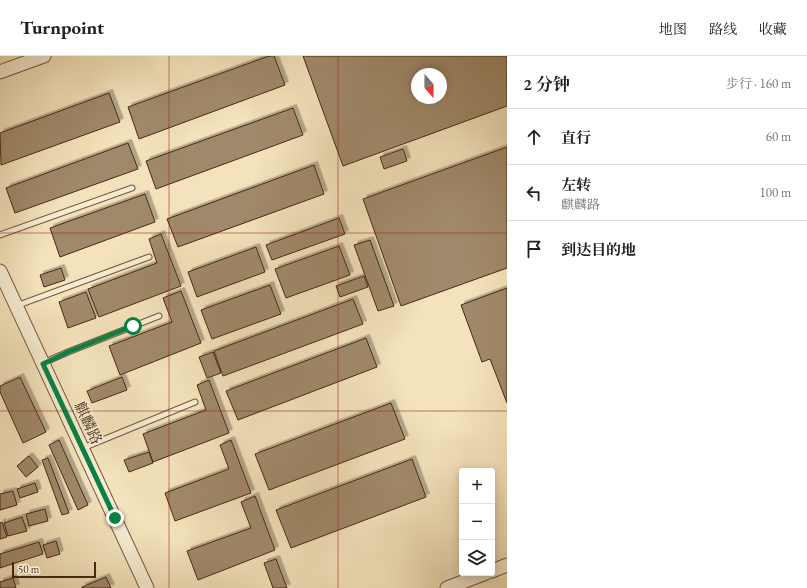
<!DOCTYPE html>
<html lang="zh">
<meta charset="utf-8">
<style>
:root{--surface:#fff;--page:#f6f6f6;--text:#202124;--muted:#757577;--line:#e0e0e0}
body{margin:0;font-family:"EB Garamond","Noto Serif SC",serif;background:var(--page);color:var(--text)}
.controls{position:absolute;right:12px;bottom:12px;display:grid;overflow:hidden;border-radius:4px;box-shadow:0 2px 10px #0003}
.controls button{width:36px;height:36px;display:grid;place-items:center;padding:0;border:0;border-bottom:1px solid var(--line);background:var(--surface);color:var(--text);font:20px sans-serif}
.compass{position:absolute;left:411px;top:12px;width:36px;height:36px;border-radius:50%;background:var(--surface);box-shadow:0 2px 10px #0003;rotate:160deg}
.scale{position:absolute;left:12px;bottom:10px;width:84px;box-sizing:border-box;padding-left:4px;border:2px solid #472912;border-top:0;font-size:11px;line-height:14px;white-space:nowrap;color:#472912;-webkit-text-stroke:3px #f7ecd3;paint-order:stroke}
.stop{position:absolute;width:12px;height:12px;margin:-9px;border:3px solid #0b8043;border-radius:50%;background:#fff}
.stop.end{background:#0b8043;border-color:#fff;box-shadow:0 1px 4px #0008}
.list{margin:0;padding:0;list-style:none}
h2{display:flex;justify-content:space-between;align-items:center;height:52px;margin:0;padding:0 16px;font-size:17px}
h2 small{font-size:13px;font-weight:400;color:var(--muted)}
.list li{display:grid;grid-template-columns:26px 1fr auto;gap:12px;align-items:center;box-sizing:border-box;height:56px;padding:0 16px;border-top:1px solid var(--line)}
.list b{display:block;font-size:15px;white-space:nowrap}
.list p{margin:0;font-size:13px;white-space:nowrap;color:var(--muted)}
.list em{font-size:13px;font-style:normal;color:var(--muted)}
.icon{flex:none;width:22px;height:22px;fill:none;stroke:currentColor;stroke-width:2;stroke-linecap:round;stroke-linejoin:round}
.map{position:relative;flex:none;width:507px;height:532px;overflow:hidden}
header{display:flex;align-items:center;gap:24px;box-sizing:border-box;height:56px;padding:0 20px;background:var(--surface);border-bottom:1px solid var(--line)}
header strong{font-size:19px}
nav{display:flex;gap:22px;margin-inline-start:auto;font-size:14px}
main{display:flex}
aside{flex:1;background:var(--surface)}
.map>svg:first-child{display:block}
</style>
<header>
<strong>Turnpoint</strong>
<nav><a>地图</a><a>路线</a><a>收藏</a></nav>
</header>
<main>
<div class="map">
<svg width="507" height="532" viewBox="0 0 507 532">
<defs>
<filter id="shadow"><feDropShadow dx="3.5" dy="-3.5" stdDeviation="0" flood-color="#0004"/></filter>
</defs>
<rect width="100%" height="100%" fill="#f3e2bb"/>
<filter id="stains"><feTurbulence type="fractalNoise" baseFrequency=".005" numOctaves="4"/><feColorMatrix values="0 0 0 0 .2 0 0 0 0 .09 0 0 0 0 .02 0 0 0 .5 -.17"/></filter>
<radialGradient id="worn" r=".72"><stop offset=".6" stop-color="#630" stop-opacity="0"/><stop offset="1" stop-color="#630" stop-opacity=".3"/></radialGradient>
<path fill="#a0896a" stroke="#472912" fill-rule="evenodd" filter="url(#shadow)" d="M269,0H274L285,29L139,83L128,51Z
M303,0H507V50L343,110ZM417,18H441V42H417Z
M109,37L120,66L1,109L0,77Z
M293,52L303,79L156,133L146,105Z
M128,87L138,113L15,157L6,132Z
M507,91V212L401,250L363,143Z
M403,93L407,105L384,113L380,101Z
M314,109L324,138L178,191L167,163Z
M145,138L155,166L60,201L50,172Z
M339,162L345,178L272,204L266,189Z
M161,178L181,230L99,261L88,233L157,207L149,183Z
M370,184L394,250L378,255L354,189Z
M339,190L350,219L286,242L275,213Z
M256,191L265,216L197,241L188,216Z
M61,212L65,224L44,231L40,219Z
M364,220L368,231L340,241L336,230Z
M270,229L281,258L212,283L201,254Z
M507,232V347L490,303L482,306L461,249Z
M181,235L201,287L120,319L109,290L172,266L163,242Z
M86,236L96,262L68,272L59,246Z
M353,243L363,268L223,320L214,295Z
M366,282L377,311L238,364L226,335Z
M213,296L221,317L207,322L199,301Z
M20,321L46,376L23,387L0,336V330Z
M122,321L127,334L92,347L87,335Z
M209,324L229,377L153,406L143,378L206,354L197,329Z
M391,347L405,383L269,434L255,398Z
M59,384L88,449L78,454L49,389Z
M231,384L251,437L175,465L165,437L229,413L220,389Z
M149,396L153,407L129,416L124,404Z
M29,400L38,411L26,421L17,410Z
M48,402L69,457L62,459L42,404Z
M412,403L426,441L291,492L276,454Z
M35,427L38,436L20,442L17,433Z
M13,435L17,449L0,454V438Z
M255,440L275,494L198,524L187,495L251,472L241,446Z
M45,453L48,465L29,470L26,458Z
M22,461L27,475L8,480L4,467Z
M2,466L7,481L0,483V467Z
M56,485L60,498L47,502L43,489Z
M39,486L43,498L0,512V498Z
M276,503L287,532H273L264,507Z
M106,521L111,532H82V531Z
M13,522L16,532H0V526Z"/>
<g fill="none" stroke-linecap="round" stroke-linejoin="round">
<defs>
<path id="service" d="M0,179L132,132
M16,250L149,201
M43,307L68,296L159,260
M83,392L195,346"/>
<path id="tertiary" d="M0,16L44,0
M0,215L147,532
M492,515L507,509
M447,532L486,517"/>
</defs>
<use href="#service" stroke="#72573c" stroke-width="7"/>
<use href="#tertiary" stroke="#72573c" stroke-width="15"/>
<use href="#service" stroke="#f7ecd3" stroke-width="5"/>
<use href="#tertiary" stroke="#f7ecd3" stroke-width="13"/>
</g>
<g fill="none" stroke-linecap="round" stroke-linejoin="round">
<path stroke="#0b8043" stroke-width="5" d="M115,462L43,308L68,296L133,270"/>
</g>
<path fill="none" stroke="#8f2418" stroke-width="1" stroke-opacity="0.55" d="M169,0V532M338,0V532M0,177H507M0,355H507"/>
<g text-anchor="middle" stroke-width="3" stroke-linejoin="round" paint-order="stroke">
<g font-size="15" fill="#472912" stroke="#f7ecd3">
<text transform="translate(88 367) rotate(65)" y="5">麒麟路</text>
</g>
</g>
<rect width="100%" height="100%" filter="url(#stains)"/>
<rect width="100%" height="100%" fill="url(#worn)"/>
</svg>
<div class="controls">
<button>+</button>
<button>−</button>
<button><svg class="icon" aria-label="layers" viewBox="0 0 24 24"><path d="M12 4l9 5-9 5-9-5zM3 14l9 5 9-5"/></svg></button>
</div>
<svg class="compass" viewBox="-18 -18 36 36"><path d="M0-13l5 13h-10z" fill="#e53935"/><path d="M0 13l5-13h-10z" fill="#757577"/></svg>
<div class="scale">50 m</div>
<div class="stop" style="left:133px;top:270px"></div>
<div class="stop end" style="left:115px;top:462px"></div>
</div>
<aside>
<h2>2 分钟<small>步行 · 160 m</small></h2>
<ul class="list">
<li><svg class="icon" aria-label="ahead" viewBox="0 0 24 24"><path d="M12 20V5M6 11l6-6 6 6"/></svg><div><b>直行</b></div><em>60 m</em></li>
<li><svg class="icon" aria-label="left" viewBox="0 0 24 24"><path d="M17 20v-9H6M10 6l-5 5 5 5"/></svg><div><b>左转</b><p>麒麟路</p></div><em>100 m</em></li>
<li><svg class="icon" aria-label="arrive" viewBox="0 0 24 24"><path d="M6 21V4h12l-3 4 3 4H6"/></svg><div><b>到达目的地</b></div></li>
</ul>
</aside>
</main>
